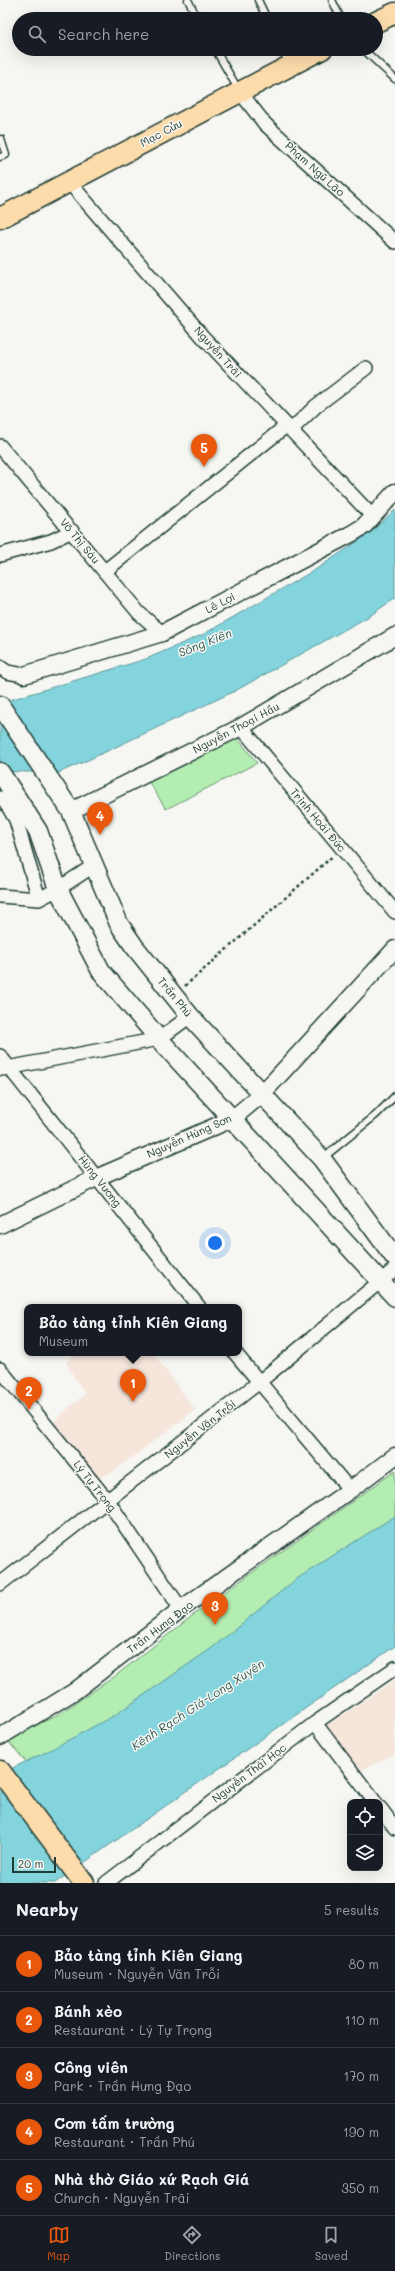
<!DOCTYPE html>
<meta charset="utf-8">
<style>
:root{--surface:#171b24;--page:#242831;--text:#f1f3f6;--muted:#9ea1a6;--line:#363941;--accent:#ea580c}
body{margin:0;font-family:Mali,sans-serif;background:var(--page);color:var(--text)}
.controls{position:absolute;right:12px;bottom:12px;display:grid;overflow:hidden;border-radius:8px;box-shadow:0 4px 16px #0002}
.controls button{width:36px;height:36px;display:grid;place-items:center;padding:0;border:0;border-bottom:1px solid var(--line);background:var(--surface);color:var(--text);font:20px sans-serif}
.scale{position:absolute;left:12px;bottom:10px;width:44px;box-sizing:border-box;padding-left:4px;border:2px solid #1f3d34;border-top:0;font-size:11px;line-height:14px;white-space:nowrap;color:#1f3d34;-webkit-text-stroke:3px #f6f6f2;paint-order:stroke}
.you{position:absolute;left:215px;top:1243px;width:14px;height:14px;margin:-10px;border:3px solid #fff;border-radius:50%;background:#1a73e8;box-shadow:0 0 0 6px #1a73e833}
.badge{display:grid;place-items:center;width:26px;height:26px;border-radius:50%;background:var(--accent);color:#fff;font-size:13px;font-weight:700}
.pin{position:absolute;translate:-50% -33px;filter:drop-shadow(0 1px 2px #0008)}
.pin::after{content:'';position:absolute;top:21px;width:14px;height:12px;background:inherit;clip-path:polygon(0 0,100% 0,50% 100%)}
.popup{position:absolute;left:24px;top:1304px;width:218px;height:52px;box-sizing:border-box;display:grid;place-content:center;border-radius:8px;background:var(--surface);filter:drop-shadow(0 1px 3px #0005);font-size:13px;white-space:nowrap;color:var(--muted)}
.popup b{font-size:15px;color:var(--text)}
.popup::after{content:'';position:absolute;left:50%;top:100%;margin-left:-8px;border:8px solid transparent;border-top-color:var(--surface)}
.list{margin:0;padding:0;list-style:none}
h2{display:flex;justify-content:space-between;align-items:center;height:52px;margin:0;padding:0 16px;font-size:17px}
h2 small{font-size:13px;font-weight:400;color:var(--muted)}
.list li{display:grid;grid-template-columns:26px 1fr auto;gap:12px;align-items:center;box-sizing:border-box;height:56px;padding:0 16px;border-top:1px solid var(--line)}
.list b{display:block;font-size:15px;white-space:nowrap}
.list p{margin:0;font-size:13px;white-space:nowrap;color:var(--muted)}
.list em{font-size:13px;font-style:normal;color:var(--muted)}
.icon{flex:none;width:22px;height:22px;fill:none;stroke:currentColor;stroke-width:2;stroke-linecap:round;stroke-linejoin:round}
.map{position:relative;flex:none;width:395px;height:1883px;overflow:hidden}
.search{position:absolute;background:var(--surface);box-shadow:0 4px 16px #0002;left:12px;right:12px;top:12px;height:44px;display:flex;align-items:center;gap:10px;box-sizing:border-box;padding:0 14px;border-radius:22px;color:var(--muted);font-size:15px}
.sheet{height:332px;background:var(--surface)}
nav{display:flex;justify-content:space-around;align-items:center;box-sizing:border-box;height:56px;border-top:1px solid var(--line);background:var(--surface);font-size:11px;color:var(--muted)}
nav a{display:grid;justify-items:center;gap:2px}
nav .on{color:var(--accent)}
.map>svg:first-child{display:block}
</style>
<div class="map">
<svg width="395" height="1883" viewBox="0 0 395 1883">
<rect width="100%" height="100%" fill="#f6f6f2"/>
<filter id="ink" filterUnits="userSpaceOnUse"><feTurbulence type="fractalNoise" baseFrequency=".025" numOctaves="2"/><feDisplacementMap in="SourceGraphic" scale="8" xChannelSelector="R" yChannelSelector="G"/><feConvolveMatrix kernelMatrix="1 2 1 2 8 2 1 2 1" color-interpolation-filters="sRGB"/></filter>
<g filter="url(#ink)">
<path fill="#f5e5db" d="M75,1353H153L195,1410L114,1471L98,1479L52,1423L85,1394L66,1363Z
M395,1680V1754L357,1772L324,1727Z"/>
<path fill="#b4edb1" stroke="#6a9572" d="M236,736L257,763L166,809L149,782Z
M395,1471V1525L177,1683L30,1766L6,1739L56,1716L114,1677L201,1609Z"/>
<path fill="#83d4dd" stroke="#5b9899" d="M395,510V598L371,615L235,691L88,760L58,773L0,771V699L10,700L146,659L204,634L318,568L369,534Z
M395,1516V1646L55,1883H0V1774L48,1751L115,1715L212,1648L295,1580Z"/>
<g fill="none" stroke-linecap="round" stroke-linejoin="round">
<defs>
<path id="service" d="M188,0L198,19
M258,0L267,19
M332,0L341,19
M215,49L238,89
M282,49L289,64
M363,49L395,79
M0,157L6,155L1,139
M323,1158L376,1115L395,1096"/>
<path id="minor" d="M240,92L265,124L395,242
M69,182L203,337L373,517
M291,430L316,406L366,368
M0,446L139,613L162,633
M0,555L51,541L72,531
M105,571L286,426
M0,667L7,672L24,675
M241,727L395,912
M0,798H3L16,820L39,899
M0,896L39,899L58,889L93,866
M0,1056L199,1307
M2,1069L159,1039L190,1016
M235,1353L350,1490
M0,1369L108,1501L181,1609
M0,1584L258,1383L395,1269
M315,1723L375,1802
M380,1808L395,1828
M106,1883L315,1723L395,1668"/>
<path id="tertiary" d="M24,675L162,633L351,534L364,526L395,492
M71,811L241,727L395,636
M0,1225L98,1177L232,1119L262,1094L395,949
M0,1737L75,1691L181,1609L350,1490L395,1456"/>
<path id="secondary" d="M0,705L71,811L119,924L134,946L190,1016L322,1159L395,1258
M0,772L38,831L58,889L101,971L159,1039L395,1297"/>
<path id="primary" d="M376,22L395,13
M0,218L322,49
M0,1771L84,1883"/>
</defs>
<use href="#service" stroke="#1f3d34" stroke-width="9"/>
<use href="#minor" stroke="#1f3d34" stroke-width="16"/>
<use href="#tertiary" stroke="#1f3d34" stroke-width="19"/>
<use href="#secondary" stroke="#1f3d34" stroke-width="21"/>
<use href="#primary" stroke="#1f3d34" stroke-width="23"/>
<path stroke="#1f3d34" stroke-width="2.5" stroke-dasharray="3 3" stroke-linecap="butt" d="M185,986L333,856"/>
<use href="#service" stroke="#f6f6f2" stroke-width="6"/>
<use href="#minor" stroke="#f6f6f2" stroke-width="13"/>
<use href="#tertiary" stroke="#f6f6f2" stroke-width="16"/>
<use href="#secondary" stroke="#f6f6f2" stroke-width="18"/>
<use href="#primary" stroke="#fddcac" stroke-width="20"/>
</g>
</g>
<g text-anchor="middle" stroke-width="3" stroke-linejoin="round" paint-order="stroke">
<g font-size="11" fill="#1f3d34" stroke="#f6f6f2">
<text transform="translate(161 133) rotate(-28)" y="4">Mạc Cửu</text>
<text transform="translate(315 169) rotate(42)" y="4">Phạm Ngũ Lão</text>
<text transform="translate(218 352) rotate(48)" y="4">Nguyễn Trãi</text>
<text transform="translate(80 541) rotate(50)" y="4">Võ Thị Sáu</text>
<text transform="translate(220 603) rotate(-27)" y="4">Lê Lợi</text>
<text transform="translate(236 728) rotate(-28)" y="4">Nguyễn Thoại Hầu</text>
<text transform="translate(318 820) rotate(50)" y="4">Trịnh Hoài Đức</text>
<text transform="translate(175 997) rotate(51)" y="4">Trần Phú</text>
<text transform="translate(189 1136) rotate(-24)" y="4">Nguyễn Hùng Sơn</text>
<text transform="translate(100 1181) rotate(52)" y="4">Hùng Vương</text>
<text transform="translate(200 1429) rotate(-38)" y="4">Nguyễn Văn Trỗi</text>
<text transform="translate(95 1486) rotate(52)" y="4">Lý Tự Trọng</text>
<text transform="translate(160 1627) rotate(-37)" y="4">Trần Hưng Đạo</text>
<text transform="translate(249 1773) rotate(-37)" y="4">Nguyễn Thái Học</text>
</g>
<g font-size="12" font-style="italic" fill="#335b56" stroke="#f6f6f2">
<text transform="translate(205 643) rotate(-22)" y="4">Sông Kiên</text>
<text transform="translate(198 1705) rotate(-33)" y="4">Kênh Rạch Giá-Long Xuyên</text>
</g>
</g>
</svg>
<div class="controls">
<button><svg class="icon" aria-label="locate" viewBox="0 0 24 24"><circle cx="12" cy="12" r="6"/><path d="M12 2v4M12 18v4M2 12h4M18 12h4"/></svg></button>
<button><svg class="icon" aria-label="layers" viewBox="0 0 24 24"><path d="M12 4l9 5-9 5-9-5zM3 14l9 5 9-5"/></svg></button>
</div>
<div class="scale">20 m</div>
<div class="you"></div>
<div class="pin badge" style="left:133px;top:1402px">1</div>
<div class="popup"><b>Bảo tàng tỉnh Kiên Giang</b>Museum</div>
<div class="pin badge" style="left:29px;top:1410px">2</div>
<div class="pin badge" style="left:215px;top:1625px">3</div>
<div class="pin badge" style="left:100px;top:835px">4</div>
<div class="pin badge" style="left:204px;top:467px">5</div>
<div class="search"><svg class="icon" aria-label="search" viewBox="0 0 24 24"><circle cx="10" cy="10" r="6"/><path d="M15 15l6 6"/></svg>Search here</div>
</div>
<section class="sheet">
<h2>Nearby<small>5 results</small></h2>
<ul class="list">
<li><span class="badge">1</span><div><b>Bảo tàng tỉnh Kiên Giang</b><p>Museum · Nguyễn Văn Trỗi</p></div><em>80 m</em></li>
<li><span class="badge">2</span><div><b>Bánh xèo</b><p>Restaurant · Lý Tự Trọng</p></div><em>110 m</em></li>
<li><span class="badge">3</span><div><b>Công viên</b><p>Park · Trần Hưng Đạo</p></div><em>170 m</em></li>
<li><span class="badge">4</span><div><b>Cơm tấm trường</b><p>Restaurant · Trần Phú</p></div><em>190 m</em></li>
<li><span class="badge">5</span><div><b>Nhà thờ Giáo xứ Rạch Giá</b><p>Church · Nguyễn Trãi</p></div><em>350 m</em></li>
</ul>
</section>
<nav>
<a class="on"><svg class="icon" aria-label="map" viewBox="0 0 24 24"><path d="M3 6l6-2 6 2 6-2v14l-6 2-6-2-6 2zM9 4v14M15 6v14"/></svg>Map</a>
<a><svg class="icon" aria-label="directions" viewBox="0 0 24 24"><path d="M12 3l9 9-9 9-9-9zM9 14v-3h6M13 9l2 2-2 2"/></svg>Directions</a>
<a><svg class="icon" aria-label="saved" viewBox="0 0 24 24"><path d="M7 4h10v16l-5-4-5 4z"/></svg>Saved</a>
</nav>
